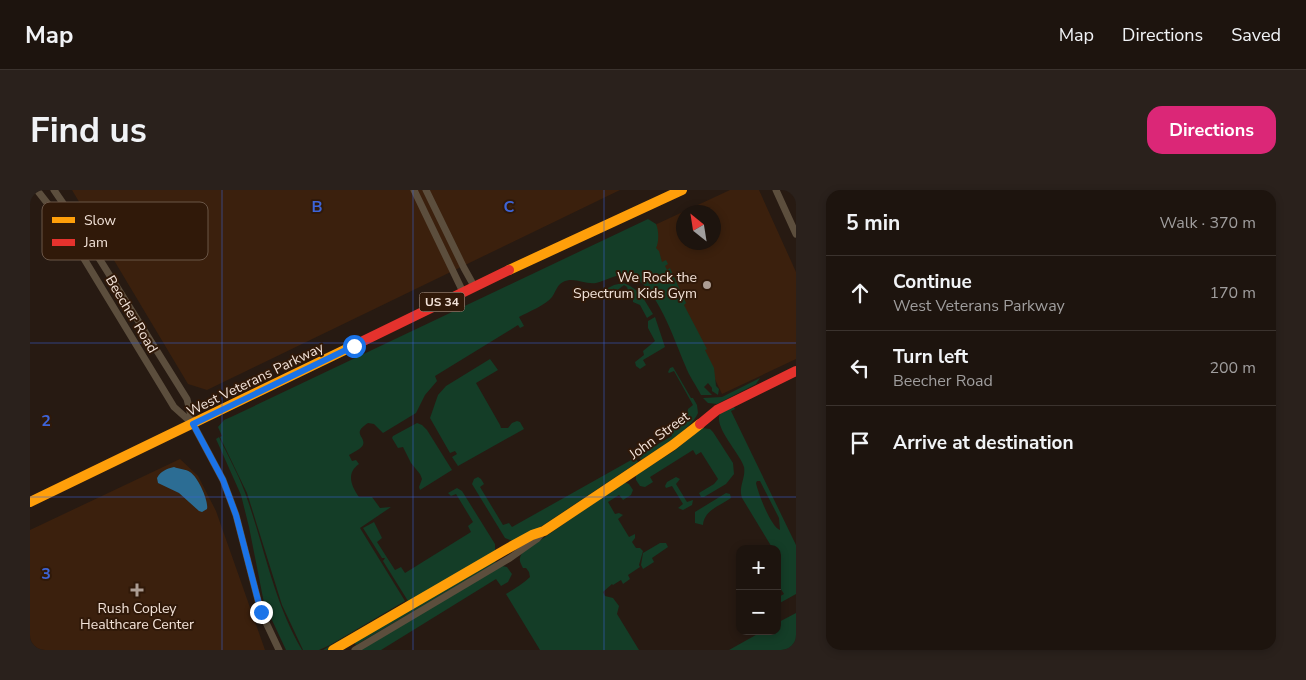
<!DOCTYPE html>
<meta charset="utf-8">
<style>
:root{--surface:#1d140e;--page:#2a211c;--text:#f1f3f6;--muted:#a09e9e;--line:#3b332e;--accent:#db2777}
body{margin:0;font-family:"Nunito Sans",sans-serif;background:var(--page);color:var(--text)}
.controls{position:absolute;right:15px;bottom:15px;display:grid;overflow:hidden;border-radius:10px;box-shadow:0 2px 8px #0003}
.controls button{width:45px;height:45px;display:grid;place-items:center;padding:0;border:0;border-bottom:1px solid var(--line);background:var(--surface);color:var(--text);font:25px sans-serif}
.compass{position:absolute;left:646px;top:15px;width:45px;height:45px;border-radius:50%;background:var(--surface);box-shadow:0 2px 8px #0003;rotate:330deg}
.stop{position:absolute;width:15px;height:15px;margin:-11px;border:4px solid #1a73e8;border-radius:50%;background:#fff}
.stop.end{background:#1a73e8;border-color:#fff;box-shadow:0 1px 5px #0008}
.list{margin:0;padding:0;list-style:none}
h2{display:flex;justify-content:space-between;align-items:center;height:65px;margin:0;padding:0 20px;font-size:21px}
h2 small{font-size:16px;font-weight:400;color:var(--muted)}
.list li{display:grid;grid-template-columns:32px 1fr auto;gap:15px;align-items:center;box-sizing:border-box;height:75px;padding:0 20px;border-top:1px solid var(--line)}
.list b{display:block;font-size:19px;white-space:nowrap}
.list p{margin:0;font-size:16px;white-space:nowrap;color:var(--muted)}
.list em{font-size:16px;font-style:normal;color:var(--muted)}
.icon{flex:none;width:28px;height:28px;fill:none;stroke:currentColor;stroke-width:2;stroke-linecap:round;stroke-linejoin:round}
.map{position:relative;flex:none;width:766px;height:460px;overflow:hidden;border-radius:15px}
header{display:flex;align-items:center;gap:30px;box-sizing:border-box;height:70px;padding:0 25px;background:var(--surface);border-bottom:1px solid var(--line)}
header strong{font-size:24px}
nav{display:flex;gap:28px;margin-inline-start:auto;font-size:18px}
.intro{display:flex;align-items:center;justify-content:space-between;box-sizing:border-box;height:120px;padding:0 30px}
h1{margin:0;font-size:35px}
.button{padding:12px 22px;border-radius:15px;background:var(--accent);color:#fff;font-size:18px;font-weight:700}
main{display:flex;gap:30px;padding:0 30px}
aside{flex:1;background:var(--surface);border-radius:15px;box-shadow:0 2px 8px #0003}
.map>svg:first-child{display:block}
</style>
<header>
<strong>Map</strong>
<nav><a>Map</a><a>Directions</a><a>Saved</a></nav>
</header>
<div class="intro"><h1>Find us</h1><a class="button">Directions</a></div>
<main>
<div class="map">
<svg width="766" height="460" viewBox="0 0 766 460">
<rect width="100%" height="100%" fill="#271a12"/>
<path fill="#3b200d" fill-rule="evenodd" d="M42,0H590L177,200L158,194Z
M700,0H729L766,82V169L692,204L614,40ZM654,22H684V52H654Z
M150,269L168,286L186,321L235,460H0V340Z"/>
<path fill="#143d27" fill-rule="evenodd" d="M618,29L626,34C629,41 629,52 626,58L629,61L632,72L636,70L638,74L635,76L637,80L640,78L656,113L654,115L677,159L675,160L684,178L686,196L689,199L688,205L682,201V198L678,193L674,197L682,205H671C666,195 659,186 655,175C645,152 626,93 600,86C586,83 578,90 566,93C555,95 544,86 533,92C526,96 526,102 522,107C516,115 498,122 489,127L494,136L490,138L488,135L405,186L407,191L395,205L386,223L353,243L344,234L338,233C321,244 336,246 333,255C331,259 322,263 319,265L322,271L326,270L329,274C316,283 321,296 329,307H342L350,318L361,317L330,338L375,411L300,455L289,460H273L252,415L217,303L190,247L192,246L188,237L194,230L201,227Z
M593,93C609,98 615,111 623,124L617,128L610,115L603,112V107L599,104L597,97L594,95L580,106L579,104L575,106L572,101L584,95Z
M625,127L635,157L613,170L616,175L610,179L606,176L605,172L614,165L613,161L625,151L618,138V131Z
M460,169L468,180L446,193L470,235L471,238H478L482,233L487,231L490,232L494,239L428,276L422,267L427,264L425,261L420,263L400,228L408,205L416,196Z
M643,177L661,208H663L667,215L668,223C661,240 627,260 611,270L605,261H608L611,264L642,246L640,240C649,235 657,231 658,219L663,215L644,181L639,183L638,182L640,178Z
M730,188L726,194L687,214L678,213L673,208L692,207Z
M703,215L705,219L701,221L766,355V404L748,414L747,408L754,404L747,393V359H743L712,308C708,297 716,288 714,277C711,264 679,233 692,221C695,219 700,217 703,215ZM727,291H730L749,328L750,340C741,337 728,303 726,293Z
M387,233L392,235L397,240L422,280L390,300L389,297L392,289L390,284L381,273L373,257L368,258L362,248L363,246Z
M672,238L680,239L683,242L703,273L704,284L696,294L674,307H671L669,303L684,294L688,289L671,262L666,265L663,260L620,287L623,292L615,297L610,296L606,290V285L644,261Z
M189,247C199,268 211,289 218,311C235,361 245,414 272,460H256L234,413L219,337L211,305L186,249Z
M602,263L608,272L509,338L483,351L475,348L442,294L444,289L448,287L451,289L454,294L450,297L473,335L479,333L482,337L603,269L601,264Z
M646,287L650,289L646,294L657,312L663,310L662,315L653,320L648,318L653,314L642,296L636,298L635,296L637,292Z
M594,292L599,294L603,300L601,305L593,310L589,305L578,312L585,324L589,323L593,325L588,329L599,347L605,344V348L602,352L606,358H610L613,361L609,375L610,377L598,385L600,389L593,394L591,390L583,395L582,394L573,402L575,406L583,408L589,416L587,424L609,460H510L476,404C484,399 493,394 500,387L499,382L496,378H493C490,372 488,370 492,363Z
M427,298L432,301L465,354V361L313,452L298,460H293L378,411L353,371L355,368H352L333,338L344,332L352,348L347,352L365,380L371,377L375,383L441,342L438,336L443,332L426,304L421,306L418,303Z
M696,303L700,304L701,308C690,316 674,320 673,335L665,333V322Z
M630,353H636L638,357L622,368L624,372L613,379L611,375L613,363Z
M465,370L466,373L326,455L324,452Z
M472,376L477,377L482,384L478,392L471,396L466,389L351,460H330Z
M766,423V460H699L733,441H747V433Z"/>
<path fill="#2c6d94" d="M144,277C149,279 156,279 160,282C168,287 179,311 177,319L172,322L169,321L149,303L128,293L127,288C131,281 136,279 144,277Z"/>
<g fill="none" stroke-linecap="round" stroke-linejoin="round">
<path stroke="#5c4e3d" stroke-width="7" d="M7,0L25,23L39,44L144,217L163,234
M24,0L52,41L157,209L163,234L193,290L206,325L231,422L249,460
M384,0L433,102
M396,0L434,78L444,96
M746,0L766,44
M325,460L480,368L507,349L513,342"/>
<path stroke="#ff9f0a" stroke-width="10" d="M479,80L652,0
M0,312L327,154
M303,460L475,360L502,345L514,341L643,255L670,234"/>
<path stroke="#e5322d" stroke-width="10" d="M327,154L479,80
M670,234L687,220L766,181"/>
</g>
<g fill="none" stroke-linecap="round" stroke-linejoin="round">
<path stroke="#1a73e8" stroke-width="6" d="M231,422L206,325L193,290L163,234L324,156"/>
</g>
<path fill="none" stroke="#3d64d8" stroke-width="1" stroke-opacity="0.55" d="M192,0V460M383,0V460M574,0V460M0,153H766M0,307H766"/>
<g fill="#ac9d93" stroke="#301909" stroke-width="2">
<circle cx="677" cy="95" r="5"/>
<path d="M104.5 392.5h5v5h5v5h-5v5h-5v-5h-5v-5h5z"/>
</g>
<g text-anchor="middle" stroke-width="4" stroke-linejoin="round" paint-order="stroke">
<rect fill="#301909" stroke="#b8a69b" stroke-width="1" x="389.5" y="102.5" width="45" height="19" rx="4"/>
<g font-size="12" font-weight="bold" fill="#f3e3d9">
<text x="412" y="116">US 34</text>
</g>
<g font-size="14" fill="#f3e3d9" stroke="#301909" text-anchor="end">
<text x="667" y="92">We Rock the<tspan x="667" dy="16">Spectrum Kids Gym</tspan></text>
<text x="107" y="423" text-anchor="middle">Rush Copley<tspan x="107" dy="16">Healthcare Center</tspan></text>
</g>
<g font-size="14" fill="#f3e3d9" stroke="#301909">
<text transform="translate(102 124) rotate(59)" y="5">Beecher Road</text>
<text transform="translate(225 189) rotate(-26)" y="5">West Veterans Parkway</text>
<text transform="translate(629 245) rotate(-36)" y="5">John Street</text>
</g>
</g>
<rect x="12" y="12" width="166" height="58" rx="8" fill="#301909" stroke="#6a5647" stroke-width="1"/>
<rect x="22" y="27" width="23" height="6" fill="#ff9f0a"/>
<rect x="22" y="49" width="23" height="7" fill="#e5322d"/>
<g font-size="14" fill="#f3e3d9">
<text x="54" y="35">Slow</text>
<text x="54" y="57">Jam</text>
</g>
<g font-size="16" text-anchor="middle" font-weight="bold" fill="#3d64d8" stroke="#301909" stroke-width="4" stroke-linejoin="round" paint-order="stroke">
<text x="287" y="22">B</text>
<text x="479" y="22">C</text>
<text x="16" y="236">2</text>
<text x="16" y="389">3</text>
</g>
</svg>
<div class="controls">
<button>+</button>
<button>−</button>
</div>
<svg class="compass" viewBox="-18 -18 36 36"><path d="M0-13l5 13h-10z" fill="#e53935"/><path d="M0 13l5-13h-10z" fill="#a09e9e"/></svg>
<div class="stop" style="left:324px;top:156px"></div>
<div class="stop end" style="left:231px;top:422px"></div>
</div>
<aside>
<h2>5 min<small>Walk · 370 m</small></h2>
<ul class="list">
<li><svg class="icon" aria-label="ahead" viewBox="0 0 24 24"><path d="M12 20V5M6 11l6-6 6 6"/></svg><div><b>Continue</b><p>West Veterans Parkway</p></div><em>170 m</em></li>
<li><svg class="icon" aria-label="left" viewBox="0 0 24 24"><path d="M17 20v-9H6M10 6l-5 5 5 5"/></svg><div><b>Turn left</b><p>Beecher Road</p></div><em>200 m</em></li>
<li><svg class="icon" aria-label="arrive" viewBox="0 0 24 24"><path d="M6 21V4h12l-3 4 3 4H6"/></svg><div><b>Arrive at destination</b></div></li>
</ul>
</aside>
</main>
